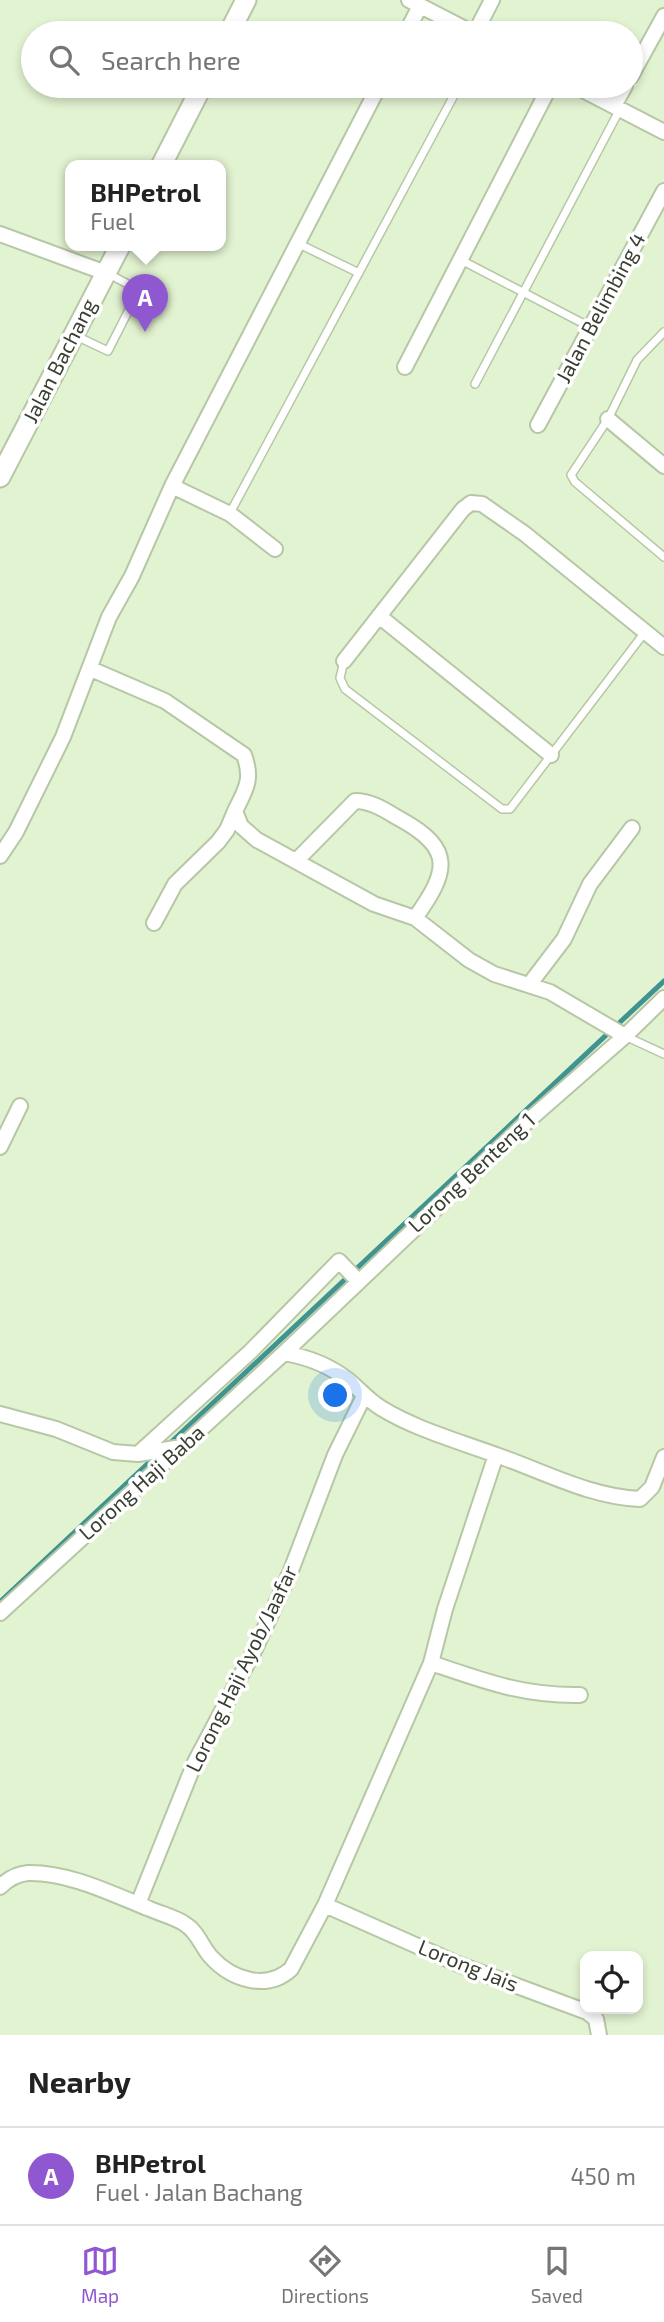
<!DOCTYPE html>
<meta charset="utf-8">
<style>
:root{--surface:#fff;--page:#f6f6f6;--text:#222;--muted:#767676;--line:#e0e0e0;--accent:#9058d0}
body{margin:0;font-family:"Exo 2",sans-serif;background:var(--page);color:var(--text)}
.controls{position:absolute;right:21px;bottom:21px;display:grid;overflow:hidden;border-radius:14px;box-shadow:0 4px 10px #0003}
.controls button{width:63px;height:63px;display:grid;place-items:center;padding:0;border:0;border-bottom:2px solid var(--line);background:var(--surface);color:var(--text);font:35px sans-serif}
.you{position:absolute;left:336px;top:1396px;width:24px;height:24px;margin:-18px;border:5px solid #fff;border-radius:50%;background:#1a73e8;box-shadow:0 0 0 10px #1a73e833}
.badge{display:grid;place-items:center;width:46px;height:46px;border-radius:50%;background:var(--accent);color:#fff;font-size:23px;font-weight:700}
.pin{position:absolute;translate:-50% -58px;filter:drop-shadow(0 2px 4px #0008)}
.pin::after{content:'';position:absolute;top:37px;width:24px;height:21px;background:inherit;clip-path:polygon(0 0,100% 0,50% 100%)}
.popup{position:absolute;left:65px;top:160px;width:161px;height:91px;box-sizing:border-box;display:grid;place-content:center;border-radius:14px;background:var(--surface);filter:drop-shadow(0 2px 5px #0005);font-size:23px;white-space:nowrap;color:var(--muted)}
.popup b{font-size:26px;color:var(--text)}
.popup::after{content:'';position:absolute;left:50%;top:100%;margin-left:-14px;border:14px solid transparent;border-top-color:var(--surface)}
.list{margin:0;padding:0;list-style:none}
h2{display:flex;justify-content:space-between;align-items:center;height:91px;margin:0;padding:0 28px;font-size:30px}
h2 small{font-size:23px;font-weight:400;color:var(--muted)}
.list li{display:grid;grid-template-columns:46px 1fr auto;gap:21px;align-items:center;box-sizing:border-box;height:98px;padding:0 28px;border-top:2px solid var(--line)}
.list b{display:block;font-size:26px;white-space:nowrap}
.list p{margin:0;font-size:23px;white-space:nowrap;color:var(--muted)}
.list em{font-size:23px;font-style:normal;color:var(--muted)}
.icon{flex:none;width:38px;height:38px;fill:none;stroke:currentColor;stroke-width:2;stroke-linecap:round;stroke-linejoin:round}
.map{position:relative;flex:none;width:664px;height:2035px;overflow:hidden}
.search{position:absolute;background:var(--surface);box-shadow:0 4px 10px #0003;left:21px;right:21px;top:21px;height:77px;display:flex;align-items:center;gap:18px;box-sizing:border-box;padding:0 24px;border-radius:38px;color:var(--muted);font-size:26px}
.sheet{height:189px;background:var(--surface)}
nav{display:flex;justify-content:space-around;align-items:center;box-sizing:border-box;height:98px;border-top:2px solid var(--line);background:var(--surface);font-size:19px;color:var(--muted)}
nav a{display:grid;justify-items:center;gap:4px}
nav .on{color:var(--accent)}
.map>svg:first-child{display:block}
</style>
<div class="map">
<svg width="664" height="2035" viewBox="0 0 664 2035">
<rect width="100%" height="100%" fill="#e2f3d1"/>
<g fill="none" stroke-linecap="round" stroke-linejoin="round">
<path stroke="#3f9390" stroke-width="5" d="M168,1445L664,981
M0,1602L158,1454"/>
<defs>
<path id="lane" d="M297,243L359,273
M461,260L590,327
M664,332L637,360L608,419L571,475L575,482L664,557
M74,335L108,351L139,290L107,273
M475,384L620,109
M230,513L459,86
M344,661L340,678L345,689L502,809H510L645,632
M625,1036L664,1054"/>
<path id="street" d="M409,0L473,33
M406,33L420,6
M475,33L492,0
M631,76L664,16
M575,86L664,132
M614,106L625,86
M0,234L106,273
M405,367L550,86
M608,419L664,466
M538,425L664,191
M172,486L230,514L275,549
M379,616L551,755
M344,661L463,509L471,503L482,504L525,534L664,647
M91,669L165,701L244,755C253,779 246,789 235,811L241,826L257,840L374,904L415,918L469,960L494,974L550,992L625,1036
M0,856L16,832L63,737L109,617L132,576L172,486L379,86
M296,861L355,801C372,801 386,811 400,819C455,849 448,872 415,918
M154,923L175,884L218,842L227,830L235,811
M529,985L564,939L590,884L632,828
M0,1147L20,1106
M0,1414L56,1429L113,1452L138,1454L182,1447
M138,1454L250,1352L339,1261L359,1282
M496,1455C543,1471 590,1497 640,1499L652,1487L664,1457
M0,1613L284,1353L529,1120L625,1036L664,998
M431,1663C484,1681 523,1696 580,1695
M0,1887C8,1879 16,1874 28,1873C69,1872 112,1894 150,1909C161,1914 175,1917 185,1924C198,1932 201,1946 211,1957C232,1980 267,1991 291,1969L325,1905L431,1663L445,1609L496,1455C458,1441 415,1429 381,1408C368,1400 359,1389 348,1380C329,1365 307,1357 284,1353
M138,1904L195,1762L255,1649L290,1573L335,1455L364,1396
M325,1905L458,1964L587,2012L596,2019L599,2035"/>
<path id="secondary" d="M229,33L246,0
M161,166L202,86
M0,477L120,246"/>
</defs>
<use href="#lane" stroke="#b7c7a6" stroke-width="10"/>
<use href="#street" stroke="#b7c7a6" stroke-width="18"/>
<use href="#secondary" stroke="#b7c7a6" stroke-width="23"/>
<use href="#lane" stroke="#fff" stroke-width="7"/>
<use href="#street" stroke="#fff" stroke-width="14"/>
<use href="#secondary" stroke="#fff" stroke-width="19"/>
</g>
<g text-anchor="middle" stroke-width="7" stroke-linejoin="round" paint-order="stroke">
<g font-size="21" fill="#394032" stroke="#fff">
<text transform="translate(601 308) rotate(-62)" y="7">Jalan Belimbing 4</text>
<text transform="translate(60 361) rotate(-63)" y="7">Jalan Bachang</text>
<text transform="translate(472 1173) rotate(-43)" y="7">Lorong Benteng 1</text>
<text transform="translate(142 1483) rotate(-42)" y="7">Lorong Haji Baba</text>
<text transform="translate(242 1669) rotate(-64)" y="7">Lorong Haji Ayob/Jaafar</text>
<text transform="translate(468 1966) rotate(22)" y="7">Lorong Jais</text>
</g>
</g>
</svg>
<div class="controls">
<button><svg class="icon" aria-label="locate" viewBox="0 0 24 24"><circle cx="12" cy="12" r="6"/><path d="M12 2v4M12 18v4M2 12h4M18 12h4"/></svg></button>
</div>
<div class="you"></div>
<div class="pin badge" style="left:145px;top:332px">A</div>
<div class="popup"><b>BHPetrol</b>Fuel</div>
<div class="search"><svg class="icon" aria-label="search" viewBox="0 0 24 24"><circle cx="10" cy="10" r="6"/><path d="M15 15l6 6"/></svg>Search here</div>
</div>
<section class="sheet">
<h2>Nearby<small></small></h2>
<ul class="list">
<li><span class="badge">A</span><div><b>BHPetrol</b><p>Fuel · Jalan Bachang</p></div><em>450 m</em></li>
</ul>
</section>
<nav>
<a class="on"><svg class="icon" aria-label="map" viewBox="0 0 24 24"><path d="M3 6l6-2 6 2 6-2v14l-6 2-6-2-6 2zM9 4v14M15 6v14"/></svg>Map</a>
<a><svg class="icon" aria-label="directions" viewBox="0 0 24 24"><path d="M12 3l9 9-9 9-9-9zM9 14v-3h6M13 9l2 2-2 2"/></svg>Directions</a>
<a><svg class="icon" aria-label="saved" viewBox="0 0 24 24"><path d="M7 4h10v16l-5-4-5 4z"/></svg>Saved</a>
</nav>
